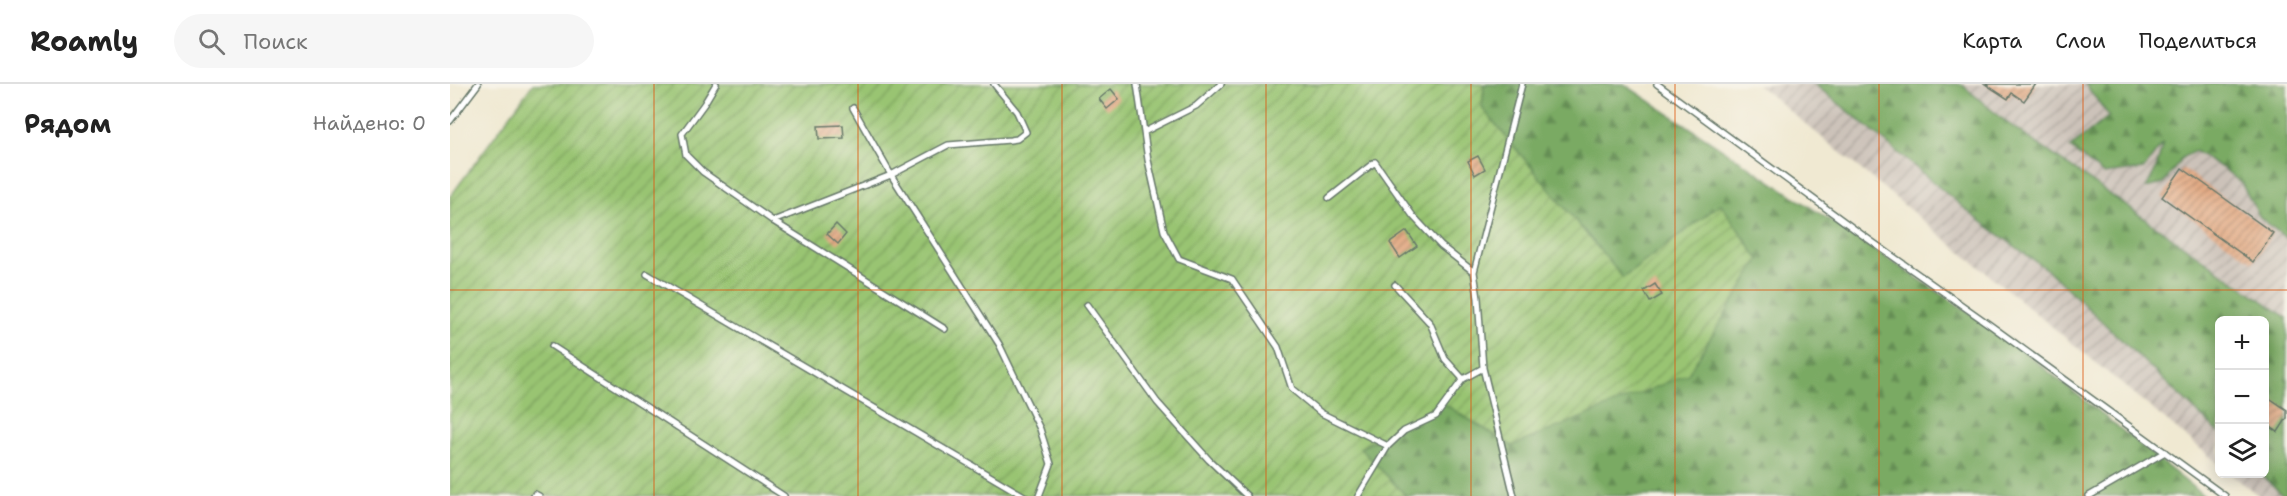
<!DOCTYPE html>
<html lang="ru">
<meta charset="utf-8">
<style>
:root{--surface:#fff;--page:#f6f6f6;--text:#222;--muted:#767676;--line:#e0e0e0}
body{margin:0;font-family:"Shantell Sans",sans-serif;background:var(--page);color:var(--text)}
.controls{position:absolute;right:18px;bottom:18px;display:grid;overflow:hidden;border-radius:9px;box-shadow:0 3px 15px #0003}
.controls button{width:54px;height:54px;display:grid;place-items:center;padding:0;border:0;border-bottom:2px solid var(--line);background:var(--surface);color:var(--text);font:30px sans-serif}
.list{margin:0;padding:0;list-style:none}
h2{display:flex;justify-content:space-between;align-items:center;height:78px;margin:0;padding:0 24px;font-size:26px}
h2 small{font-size:20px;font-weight:400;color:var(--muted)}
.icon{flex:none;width:33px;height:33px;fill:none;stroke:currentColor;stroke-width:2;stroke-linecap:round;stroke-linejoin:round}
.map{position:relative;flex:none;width:1837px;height:412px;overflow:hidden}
header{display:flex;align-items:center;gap:36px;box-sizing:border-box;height:84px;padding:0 30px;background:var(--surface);border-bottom:2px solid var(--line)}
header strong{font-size:28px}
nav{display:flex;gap:33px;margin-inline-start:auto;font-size:21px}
.search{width:420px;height:54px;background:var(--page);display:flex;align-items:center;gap:15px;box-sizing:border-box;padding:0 21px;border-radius:33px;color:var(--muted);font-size:22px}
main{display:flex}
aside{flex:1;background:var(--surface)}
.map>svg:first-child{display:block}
</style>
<header>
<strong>Roamly</strong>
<div class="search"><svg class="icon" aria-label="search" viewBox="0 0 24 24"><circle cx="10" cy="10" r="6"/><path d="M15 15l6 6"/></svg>Поиск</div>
<nav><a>Карта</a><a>Слои</a><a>Поделиться</a></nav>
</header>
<main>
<aside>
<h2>Рядом<small>Найдено: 0</small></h2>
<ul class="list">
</ul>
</aside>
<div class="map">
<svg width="1837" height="412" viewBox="0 0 1837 412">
<defs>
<pattern id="industrial-furrows" width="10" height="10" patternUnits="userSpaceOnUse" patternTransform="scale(1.5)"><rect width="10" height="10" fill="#ccc2b9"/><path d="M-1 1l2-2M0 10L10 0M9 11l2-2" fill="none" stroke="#a59f97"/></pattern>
<pattern id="forest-firs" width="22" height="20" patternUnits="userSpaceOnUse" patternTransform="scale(1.5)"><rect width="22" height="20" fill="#7aaa64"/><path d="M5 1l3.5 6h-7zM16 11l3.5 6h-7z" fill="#638c53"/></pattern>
<pattern id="garden-furrows" width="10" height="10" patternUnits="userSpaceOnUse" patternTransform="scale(1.5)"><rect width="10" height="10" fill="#99c472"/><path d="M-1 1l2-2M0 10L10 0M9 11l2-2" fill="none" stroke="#7ca05e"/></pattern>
<pattern id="building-hatch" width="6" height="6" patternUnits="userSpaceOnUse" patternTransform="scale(1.5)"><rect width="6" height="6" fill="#e3ab85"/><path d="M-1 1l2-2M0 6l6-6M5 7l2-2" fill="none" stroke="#b78c6e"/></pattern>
</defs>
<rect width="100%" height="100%" fill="#f7f3e8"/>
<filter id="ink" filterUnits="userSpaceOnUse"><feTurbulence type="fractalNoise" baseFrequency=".0167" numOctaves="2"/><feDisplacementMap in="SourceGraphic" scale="12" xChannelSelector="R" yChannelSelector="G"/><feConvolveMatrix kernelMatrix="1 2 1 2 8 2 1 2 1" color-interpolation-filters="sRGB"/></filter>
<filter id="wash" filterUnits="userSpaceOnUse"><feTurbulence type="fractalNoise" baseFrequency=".008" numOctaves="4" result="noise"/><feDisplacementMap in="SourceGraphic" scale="24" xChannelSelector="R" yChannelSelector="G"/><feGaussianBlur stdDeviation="1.35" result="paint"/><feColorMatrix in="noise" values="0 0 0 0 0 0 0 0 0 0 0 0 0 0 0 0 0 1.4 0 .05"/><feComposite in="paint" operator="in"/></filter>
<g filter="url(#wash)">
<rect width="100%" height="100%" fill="#f0e9d2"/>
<path fill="url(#industrial-furrows)" d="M1307,0H1837V412H1809L1781,390H1814V237H1770L1769,380Z"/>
<path fill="url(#forest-firs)" stroke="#4c744c" stroke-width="1.5" d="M1034,0H1174L1552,250L1754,412H956L910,364L993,319L1062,362L1271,120L1173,194L1032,24Z
M1364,0H1511L1556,38L1837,234V412H1834L1811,390H1814V237H1770L1769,349L1600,188L1521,130L1402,30Z
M1635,0H1837V155L1810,133L1791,99L1774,85L1745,67L1733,73L1713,100L1696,104L1706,85L1713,59L1694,85L1653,90L1620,64L1659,32Z"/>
<path fill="url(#garden-furrows)" stroke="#5c8053" stroke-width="1.5" d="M83,0H1034L1032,24L1173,194L1271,120L1309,176L1238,290L1062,362L993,319L910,364L956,412H0V113Z"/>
<g id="blocks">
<path fill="url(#building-hatch)" d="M1535,0H1586L1574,17L1562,9L1558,15Z
M661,5L669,15L657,25L649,15Z
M393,41L394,54L369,55L368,42Z
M1028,72L1035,85L1025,91L1018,77Z
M1732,84L1823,149L1803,178L1712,113Z
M386,140L396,150L388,160L377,150Z
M957,147L967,162L950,174L940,159Z
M1205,200L1212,211L1200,218L1194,207Z
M1815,311L1837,326V334L1828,348L1815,339Z"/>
</g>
</g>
<g filter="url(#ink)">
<use href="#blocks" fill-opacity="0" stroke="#68796b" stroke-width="1.5"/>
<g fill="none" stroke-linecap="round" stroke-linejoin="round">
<defs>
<path id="lane" d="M266,0L254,20L232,50L236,71L253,88L323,137L495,245
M687,0L698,76L714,147L729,175L782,195L828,263L842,305L871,329L938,362
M1207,0L1411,150L1540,241L1775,412
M403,24L441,91L498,61L560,56L567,55L576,48L567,28L544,0
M0,37L28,0
M694,48L746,22L771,0
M879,114L925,78L963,132L991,162L1024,188
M323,137L441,91L549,260L590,345L601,380L589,412
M197,190L574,412
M945,201L980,239L995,275L1013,295L1033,284
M637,221L707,318L759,376L797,412
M102,262L334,412
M84,412L85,410L89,412
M908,412L938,362L954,347L986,332L1013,295
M1064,412L1033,284L1028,214L1024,188L1072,0
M1639,412L1715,368"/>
</defs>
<use href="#lane" stroke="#68796b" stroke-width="8"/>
<use href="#lane" stroke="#fff" stroke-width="5"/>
</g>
</g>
<path fill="none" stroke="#de580e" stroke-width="1.5" stroke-opacity="0.55" d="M204,0V412M408,0V412M612,0V412M816,0V412M1021,0V412M1225,0V412M1429,0V412M1633,0V412M0,206H1837"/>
</svg>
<div class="controls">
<button>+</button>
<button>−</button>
<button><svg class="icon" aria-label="layers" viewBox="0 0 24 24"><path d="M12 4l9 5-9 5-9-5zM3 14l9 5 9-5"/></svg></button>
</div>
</div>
</main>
